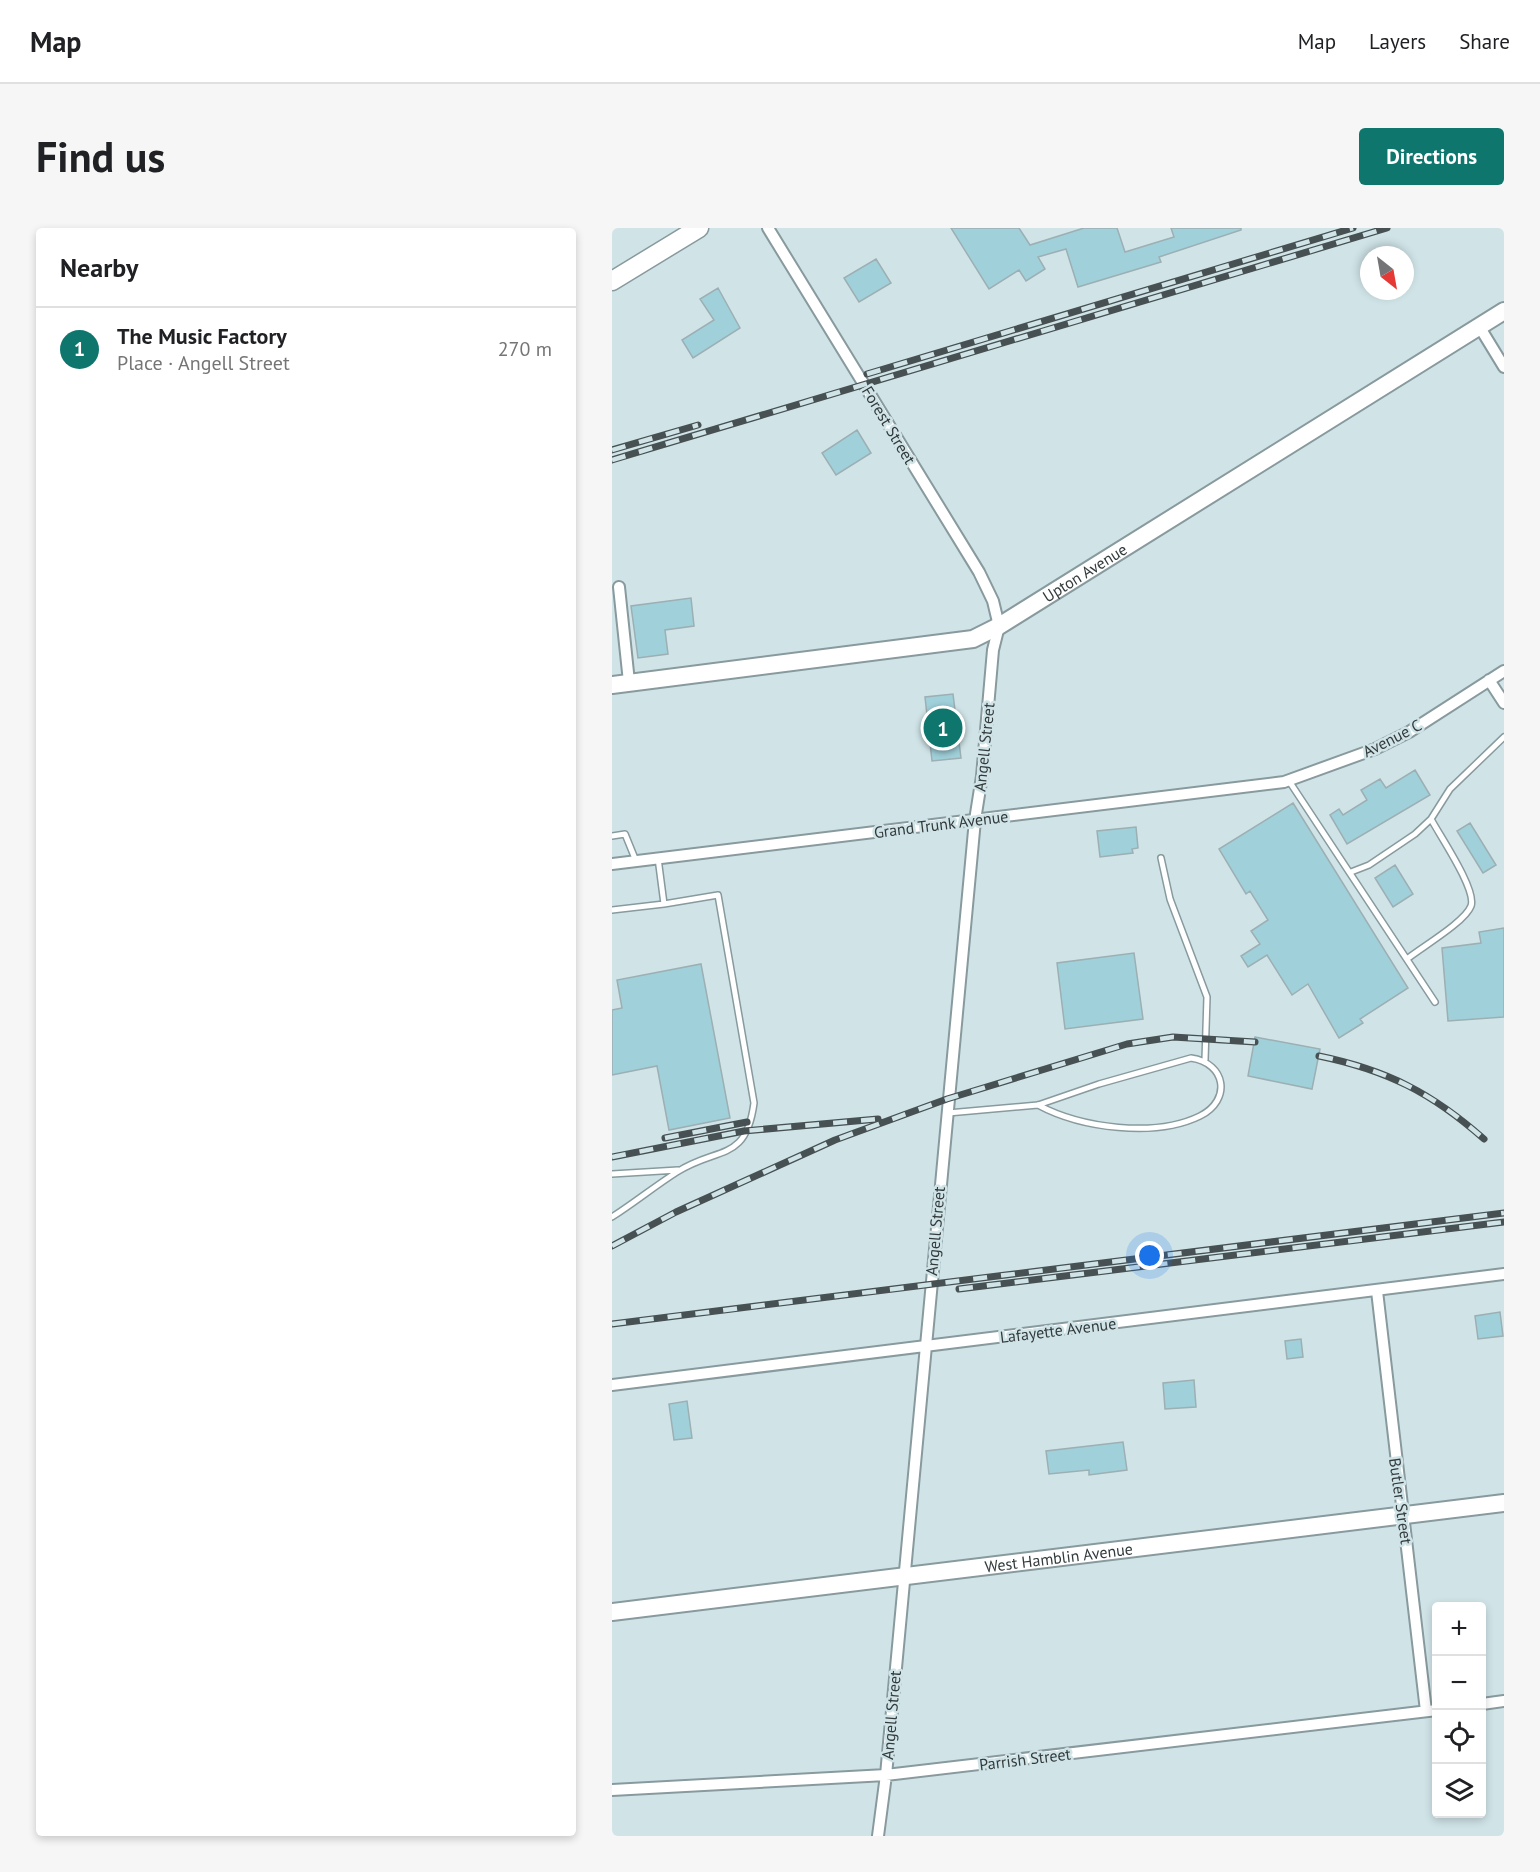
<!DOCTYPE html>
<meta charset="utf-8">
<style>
:root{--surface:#fff;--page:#f6f6f6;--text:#202124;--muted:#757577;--line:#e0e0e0;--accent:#0f766e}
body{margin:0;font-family:"PT Sans",sans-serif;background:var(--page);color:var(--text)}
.controls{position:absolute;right:18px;bottom:18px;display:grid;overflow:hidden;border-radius:6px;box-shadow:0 3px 9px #0003}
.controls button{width:54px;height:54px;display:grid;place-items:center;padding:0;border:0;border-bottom:2px solid var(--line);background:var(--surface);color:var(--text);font:30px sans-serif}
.compass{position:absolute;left:748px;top:18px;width:54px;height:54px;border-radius:50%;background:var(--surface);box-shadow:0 3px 9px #0003;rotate:149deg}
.you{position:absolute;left:538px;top:1028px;width:21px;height:21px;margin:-15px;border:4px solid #fff;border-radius:50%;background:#1a73e8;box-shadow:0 0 0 9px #1a73e833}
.badge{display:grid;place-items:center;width:39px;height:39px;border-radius:50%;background:var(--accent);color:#fff;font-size:20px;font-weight:700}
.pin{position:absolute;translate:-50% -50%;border:3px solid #fff;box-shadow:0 2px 6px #0006}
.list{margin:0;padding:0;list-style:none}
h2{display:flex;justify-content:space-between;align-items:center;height:78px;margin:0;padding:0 24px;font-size:26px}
h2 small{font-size:20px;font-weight:400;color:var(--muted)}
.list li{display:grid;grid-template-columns:39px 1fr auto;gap:18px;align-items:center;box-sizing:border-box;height:84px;padding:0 24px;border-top:2px solid var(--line)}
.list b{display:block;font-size:22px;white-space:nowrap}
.list p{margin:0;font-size:20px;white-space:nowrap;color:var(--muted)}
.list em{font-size:20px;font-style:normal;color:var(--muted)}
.icon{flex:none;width:33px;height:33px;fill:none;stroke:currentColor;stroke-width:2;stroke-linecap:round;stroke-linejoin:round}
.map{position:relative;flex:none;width:892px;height:1608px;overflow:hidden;border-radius:6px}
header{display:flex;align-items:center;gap:36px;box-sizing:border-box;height:84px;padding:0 30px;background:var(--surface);border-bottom:2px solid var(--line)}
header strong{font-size:28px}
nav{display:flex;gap:33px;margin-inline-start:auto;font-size:21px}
.intro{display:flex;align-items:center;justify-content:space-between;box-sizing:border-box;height:144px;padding:0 36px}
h1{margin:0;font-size:42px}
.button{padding:15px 27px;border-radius:6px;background:var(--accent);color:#fff;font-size:21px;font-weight:700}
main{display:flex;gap:36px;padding:0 36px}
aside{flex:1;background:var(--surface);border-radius:6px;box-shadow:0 3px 9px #0003}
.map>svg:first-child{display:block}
</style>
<header>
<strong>Map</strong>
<nav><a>Map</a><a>Layers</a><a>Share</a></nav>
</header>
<div class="intro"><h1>Find us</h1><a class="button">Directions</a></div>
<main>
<aside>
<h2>Nearby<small></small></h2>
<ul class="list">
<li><span class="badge">1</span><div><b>The Music Factory</b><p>Place · Angell Street</p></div><em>270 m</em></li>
</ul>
</aside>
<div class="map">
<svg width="892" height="1608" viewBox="0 0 892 1608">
<rect width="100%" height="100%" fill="#d0e4e8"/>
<path fill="#a0d0da" stroke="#9cafb3" stroke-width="1.5" d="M339,0H407L418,17L472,0H505L513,24L562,9L559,0H629V2L547,29L549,34L466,59L454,21L426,29L433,41L414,53L407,42L377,61Z
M264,31L279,55L247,74L232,50Z
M106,60L128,100L81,130L70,112L102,92L88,71Z
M245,202L259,225L224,247L210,225Z
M79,370L82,398L53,402L56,426L26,430L19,378Z
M341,466L349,530L320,533L313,469Z
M803,542L818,567L735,616L718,587L727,581L731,587L755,572L749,562L768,551L774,560Z
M681,575L796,760L748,791L751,795L727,810L696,756L680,767L655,727L636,739L629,728L648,716L639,703L656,692L638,663L634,666L607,621Z
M858,595L884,637L871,645L845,603Z
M524,599L526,620L520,621L521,625L488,629L485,603Z
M783,637L801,666L781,679L763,650Z
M892,700V789L836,793L830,720L869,715L867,704Z
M522,725L531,791L453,801L445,735Z
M89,736L118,890L57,902L45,838L0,847V782L10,780L5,752Z
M643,809L708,821L700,861L636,848Z
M888,1084L891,1108L866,1111L863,1088Z
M689,1111L691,1129L675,1131L673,1113Z
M582,1152L584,1179L553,1181L551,1155Z
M75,1173L80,1210L62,1212L57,1176Z
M511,1214L515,1242L477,1247V1242L437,1246L434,1223Z"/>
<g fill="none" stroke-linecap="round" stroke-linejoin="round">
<defs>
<path id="lane" d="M677,553L823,774
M0,608L13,606L24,633
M549,630L558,671L595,769L593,832
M739,644L757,637L803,606L819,591L838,561L892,509
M0,682L52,676
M795,731C810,719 853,694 859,678C865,662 828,608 819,591
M336,885L426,877L487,856L579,830C614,835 620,872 588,888C543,910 469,900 426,877
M0,946L66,942
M0,989C22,975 43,958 65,944C105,918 134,935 142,875L106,667L52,676L46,630"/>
<path id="street" d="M156,0L367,344L381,373L387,398L381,422L370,548L363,592L274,1547L266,1608
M867,98L892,139
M7,359L17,454
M877,452L892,475
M0,636L672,554L763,521L797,504L892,443
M765,1063L814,1483
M0,1157L892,1046
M870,1476L892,1473
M0,1562L274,1547L825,1482"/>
<g id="secondary">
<path id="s1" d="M0,457L361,411L387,398L892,83"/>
<path id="s2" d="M0,1384L892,1275"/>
</g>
<path id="primary" d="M0,53L87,0"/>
</defs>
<use href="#lane" stroke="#889a9e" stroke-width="8"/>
<use href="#street" stroke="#889a9e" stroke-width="14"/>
<use href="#secondary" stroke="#889a9e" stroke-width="20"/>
<use href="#primary" stroke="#889a9e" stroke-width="21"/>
<use href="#lane" stroke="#fff" stroke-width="5"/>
<use href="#street" stroke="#fff" stroke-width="10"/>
<use href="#secondary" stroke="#fff" stroke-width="16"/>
<use href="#primary" stroke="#fff" stroke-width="18"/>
<defs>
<path id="rail" d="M255,146L741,0
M0,222L86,197
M0,232L775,0
M707,828C775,842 820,865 872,911
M53,910L135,894
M0,929L132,903L266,891
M0,1018L64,984L223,912L335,871L515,816L561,809L643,814
M347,1061L892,994
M0,1096L892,985"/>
</defs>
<use href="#rail" stroke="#475153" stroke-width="7"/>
<use href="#rail" stroke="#d0e4e8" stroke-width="4.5" stroke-dasharray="14" stroke-linecap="butt"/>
</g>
<g text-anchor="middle" stroke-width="5" stroke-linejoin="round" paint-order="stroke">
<g font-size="16" fill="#323a3c" stroke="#d0e4e8">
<text transform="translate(277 197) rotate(59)" y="6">Forest Street</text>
<text dy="6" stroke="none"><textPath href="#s1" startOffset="494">Upton Avenue</textPath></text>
<text transform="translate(780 510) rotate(-27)" y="6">Avenue C</text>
<text transform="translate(372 519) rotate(-84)" y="6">Angell Street</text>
<text transform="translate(329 596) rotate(-7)" y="6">Grand Trunk Avenue</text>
<text transform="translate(323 1003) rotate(-85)" y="6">Angell Street</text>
<text transform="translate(446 1102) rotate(-7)" y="6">Lafayette Avenue</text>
<text transform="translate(789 1273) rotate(82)" y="6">Butler Street</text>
<text dy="6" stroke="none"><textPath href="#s2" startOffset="450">West Hamblin Avenue</textPath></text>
<text transform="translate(279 1487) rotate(-85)" y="6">Angell Street</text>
<text transform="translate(413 1531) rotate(-7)" y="6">Parrish Street</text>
</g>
</g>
</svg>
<div class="controls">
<button>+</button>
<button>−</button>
<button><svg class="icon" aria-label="locate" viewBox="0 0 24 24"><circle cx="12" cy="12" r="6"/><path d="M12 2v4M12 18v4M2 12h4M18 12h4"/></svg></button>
<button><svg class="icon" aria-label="layers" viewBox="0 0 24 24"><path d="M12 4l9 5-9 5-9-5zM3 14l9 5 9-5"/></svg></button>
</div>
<svg class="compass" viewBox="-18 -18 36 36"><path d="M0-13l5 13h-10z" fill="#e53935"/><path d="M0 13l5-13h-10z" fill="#757577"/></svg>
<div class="you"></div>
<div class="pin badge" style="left:331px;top:500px">1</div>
</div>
</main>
